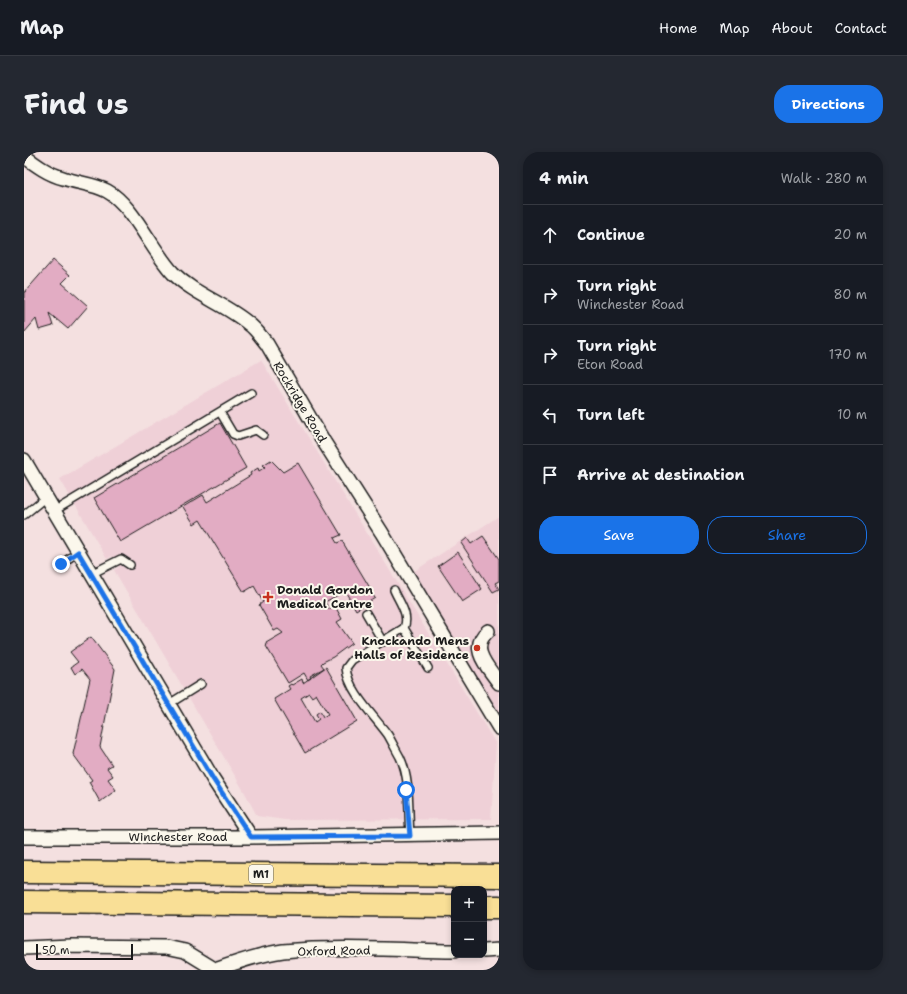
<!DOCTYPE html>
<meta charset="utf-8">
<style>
:root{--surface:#171b24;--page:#242831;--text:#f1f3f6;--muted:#9ea1a6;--line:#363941;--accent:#1a73e8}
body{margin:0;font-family:"Shantell Sans",sans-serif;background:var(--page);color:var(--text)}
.controls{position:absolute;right:12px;bottom:12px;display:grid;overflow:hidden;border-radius:8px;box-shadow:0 2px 6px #0003}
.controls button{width:36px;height:36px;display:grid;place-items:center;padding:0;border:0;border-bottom:1px solid var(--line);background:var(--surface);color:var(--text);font:20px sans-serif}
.scale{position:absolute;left:12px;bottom:10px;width:97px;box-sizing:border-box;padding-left:4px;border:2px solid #1c1c1c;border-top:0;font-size:11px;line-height:14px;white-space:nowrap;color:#1c1c1c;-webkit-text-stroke:3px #fbf7ec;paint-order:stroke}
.stop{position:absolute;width:12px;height:12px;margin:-9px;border:3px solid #1a73e8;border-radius:50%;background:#fff}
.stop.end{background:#1a73e8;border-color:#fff;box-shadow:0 1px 4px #0008}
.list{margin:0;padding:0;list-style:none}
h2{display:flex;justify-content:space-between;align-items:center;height:52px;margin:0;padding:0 16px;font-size:17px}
h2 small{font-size:13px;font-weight:400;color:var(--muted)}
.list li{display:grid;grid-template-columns:26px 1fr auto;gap:12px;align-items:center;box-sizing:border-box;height:60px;padding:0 16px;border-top:1px solid var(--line)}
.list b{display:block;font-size:15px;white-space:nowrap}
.list p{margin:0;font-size:13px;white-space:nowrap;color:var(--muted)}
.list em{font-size:13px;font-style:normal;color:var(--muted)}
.actions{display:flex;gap:8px;padding:12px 16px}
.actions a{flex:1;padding:9px 0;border:1px solid var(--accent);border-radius:16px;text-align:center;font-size:14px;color:var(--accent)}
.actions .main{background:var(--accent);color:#fff}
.icon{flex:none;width:22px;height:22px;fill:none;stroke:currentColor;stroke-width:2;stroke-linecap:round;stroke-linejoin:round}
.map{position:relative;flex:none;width:475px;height:818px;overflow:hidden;border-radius:16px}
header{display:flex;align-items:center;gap:24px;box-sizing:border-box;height:56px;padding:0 20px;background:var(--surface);border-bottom:1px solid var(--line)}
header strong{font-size:19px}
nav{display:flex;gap:22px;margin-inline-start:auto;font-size:14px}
.intro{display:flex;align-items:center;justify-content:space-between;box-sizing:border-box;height:96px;padding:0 24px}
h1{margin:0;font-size:28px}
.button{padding:10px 18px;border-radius:16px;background:var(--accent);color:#fff;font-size:14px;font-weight:700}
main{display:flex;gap:24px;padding:0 24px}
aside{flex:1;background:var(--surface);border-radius:16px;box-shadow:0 2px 6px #0003}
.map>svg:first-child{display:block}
</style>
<header>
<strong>Map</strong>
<nav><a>Home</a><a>Map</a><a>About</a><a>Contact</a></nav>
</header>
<div class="intro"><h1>Find us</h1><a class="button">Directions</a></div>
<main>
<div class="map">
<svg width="475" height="818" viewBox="0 0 475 818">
<rect width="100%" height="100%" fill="#f4e0e0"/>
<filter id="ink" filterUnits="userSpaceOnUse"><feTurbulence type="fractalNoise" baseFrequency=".025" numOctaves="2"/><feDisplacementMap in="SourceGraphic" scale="8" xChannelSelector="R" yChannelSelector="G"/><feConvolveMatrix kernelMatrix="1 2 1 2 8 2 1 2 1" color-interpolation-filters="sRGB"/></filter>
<g filter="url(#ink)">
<path fill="#efd0d7" d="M237,208L472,592L467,667L261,668L233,664L221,641L90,418L95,415L88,404L83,407L36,327Z
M475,364V569L386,422Z"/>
<path fill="#e2acc3" stroke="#1c1c1c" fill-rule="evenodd" d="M29,108L46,123L38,131L64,154L44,177L25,161L29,174L15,178L12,167L0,181V141Z
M196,271L222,316L96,390L70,346Z
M247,308L259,320L274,311L317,383L310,386L313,391L318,389L349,441L348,442L351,446L332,458L321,439L301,450L305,457L311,454L318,467L313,470L328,491L309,505L299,510L297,512L300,516L286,524L287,526L284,528L280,521L264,531L242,494L243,493L242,491L259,481L254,477L250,479L235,453L239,450L230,434L220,440L176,368L170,372L159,355L179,343L183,350L227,323L226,321L234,316L235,319L241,315L239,313Z
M459,384L475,407V429L471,431L475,437L469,440L437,391L443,386L447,392Z
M434,400L458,437L438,450L414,414Z
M67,485L91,517L76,595L88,613L83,616L89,624L84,627L92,638L76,650L65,630L68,628L49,602L66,527L58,517L51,522L47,515L54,510L46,500Z
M302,515L333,569L281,601L250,547L266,537L264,534L267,532L268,533L278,527L279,531ZM285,541L288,545L292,542L304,562L299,565L296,559L292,562L295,567L291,570L277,546Z"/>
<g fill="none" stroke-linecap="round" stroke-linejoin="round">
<defs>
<path id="service" d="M196,260L209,282L214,284L232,278L239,283
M30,359L227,241
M0,363L22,345
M37,412L54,400
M67,422L97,407L106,413
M370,438C375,450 386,463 380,476L328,508L322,516C324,539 351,565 364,583C368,590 372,598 376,605C387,628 384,659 386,684
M342,461L359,490
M380,476L404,516
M145,552L177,532"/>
<path id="minor" d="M0,4C12,13 24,22 39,26C53,31 70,32 83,39C109,53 128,99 149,121C171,143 202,152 225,172C232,177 237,185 243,192L300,290L358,381L475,576
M0,308L189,627L227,685
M464,479C444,496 464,515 475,531
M0,685H227L475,681
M0,796L47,794L142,795L161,799L192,818
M460,799L475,798
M191,818C213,810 236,802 259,799C314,794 375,798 430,799"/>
<path id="motorway" d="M0,720L475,724
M0,750L430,754
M460,755H475"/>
</defs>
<use href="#service" stroke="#1c1c1c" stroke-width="10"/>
<use href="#minor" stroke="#1c1c1c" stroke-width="16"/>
<use href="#motorway" stroke="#1c1c1c" stroke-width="25"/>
<use href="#service" stroke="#fbf7ec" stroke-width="7"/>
<use href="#minor" stroke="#fbf7ec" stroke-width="13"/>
<use href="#motorway" stroke="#f9df96" stroke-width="22"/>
</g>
</g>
<g fill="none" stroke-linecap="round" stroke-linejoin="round" filter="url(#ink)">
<path stroke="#1a73e8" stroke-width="5" d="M37,412L54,400L189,627L227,685L386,684L382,638"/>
</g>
<g fill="#c8321e" stroke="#fbf7ec" stroke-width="1.5">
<path d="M242 439h4v4h4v4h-4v4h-4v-4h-4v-4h4z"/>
<circle cx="453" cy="496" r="4"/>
</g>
<g text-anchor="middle" stroke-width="4" stroke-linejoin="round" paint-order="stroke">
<rect fill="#fbf7ec" stroke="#5f5e5a" stroke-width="1" x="225" y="713" width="24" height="18" rx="3"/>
<g font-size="11" font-weight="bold" fill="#1c1c1c">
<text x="237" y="726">M1</text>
</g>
<g font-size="12" fill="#1c1c1c" stroke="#fbf7ec">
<text transform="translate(276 250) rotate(59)" y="4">Rockridge Road</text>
<text x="154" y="689">Winchester Road</text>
<text transform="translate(310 799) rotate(-1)" y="4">Oxford Road</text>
</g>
<g font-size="12" font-weight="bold" fill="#1c1c1c" stroke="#fbf7ec" text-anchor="start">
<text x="253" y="442">Donald Gordon<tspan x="253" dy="14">Medical Centre</tspan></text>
<text x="445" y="493" text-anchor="end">Knockando Mens<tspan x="445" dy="14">Halls of Residence</tspan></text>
</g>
</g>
</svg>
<div class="controls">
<button>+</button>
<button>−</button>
</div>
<div class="scale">50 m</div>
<div class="stop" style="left:382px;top:638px"></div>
<div class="stop end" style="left:37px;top:412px"></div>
</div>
<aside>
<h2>4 min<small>Walk · 280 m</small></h2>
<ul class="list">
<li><svg class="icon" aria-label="ahead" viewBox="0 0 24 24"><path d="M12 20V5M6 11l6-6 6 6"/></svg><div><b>Continue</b></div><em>20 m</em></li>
<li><svg class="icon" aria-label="right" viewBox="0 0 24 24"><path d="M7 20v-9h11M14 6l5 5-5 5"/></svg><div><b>Turn right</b><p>Winchester Road</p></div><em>80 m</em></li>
<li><svg class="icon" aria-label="right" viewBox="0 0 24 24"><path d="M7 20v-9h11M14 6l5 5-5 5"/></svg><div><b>Turn right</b><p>Eton Road</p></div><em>170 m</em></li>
<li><svg class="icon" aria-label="left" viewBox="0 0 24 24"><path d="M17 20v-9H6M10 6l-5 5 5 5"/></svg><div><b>Turn left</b></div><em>10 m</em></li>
<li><svg class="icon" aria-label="arrive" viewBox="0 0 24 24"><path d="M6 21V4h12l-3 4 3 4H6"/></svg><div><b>Arrive at destination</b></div></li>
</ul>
<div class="actions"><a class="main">Save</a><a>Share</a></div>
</aside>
</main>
